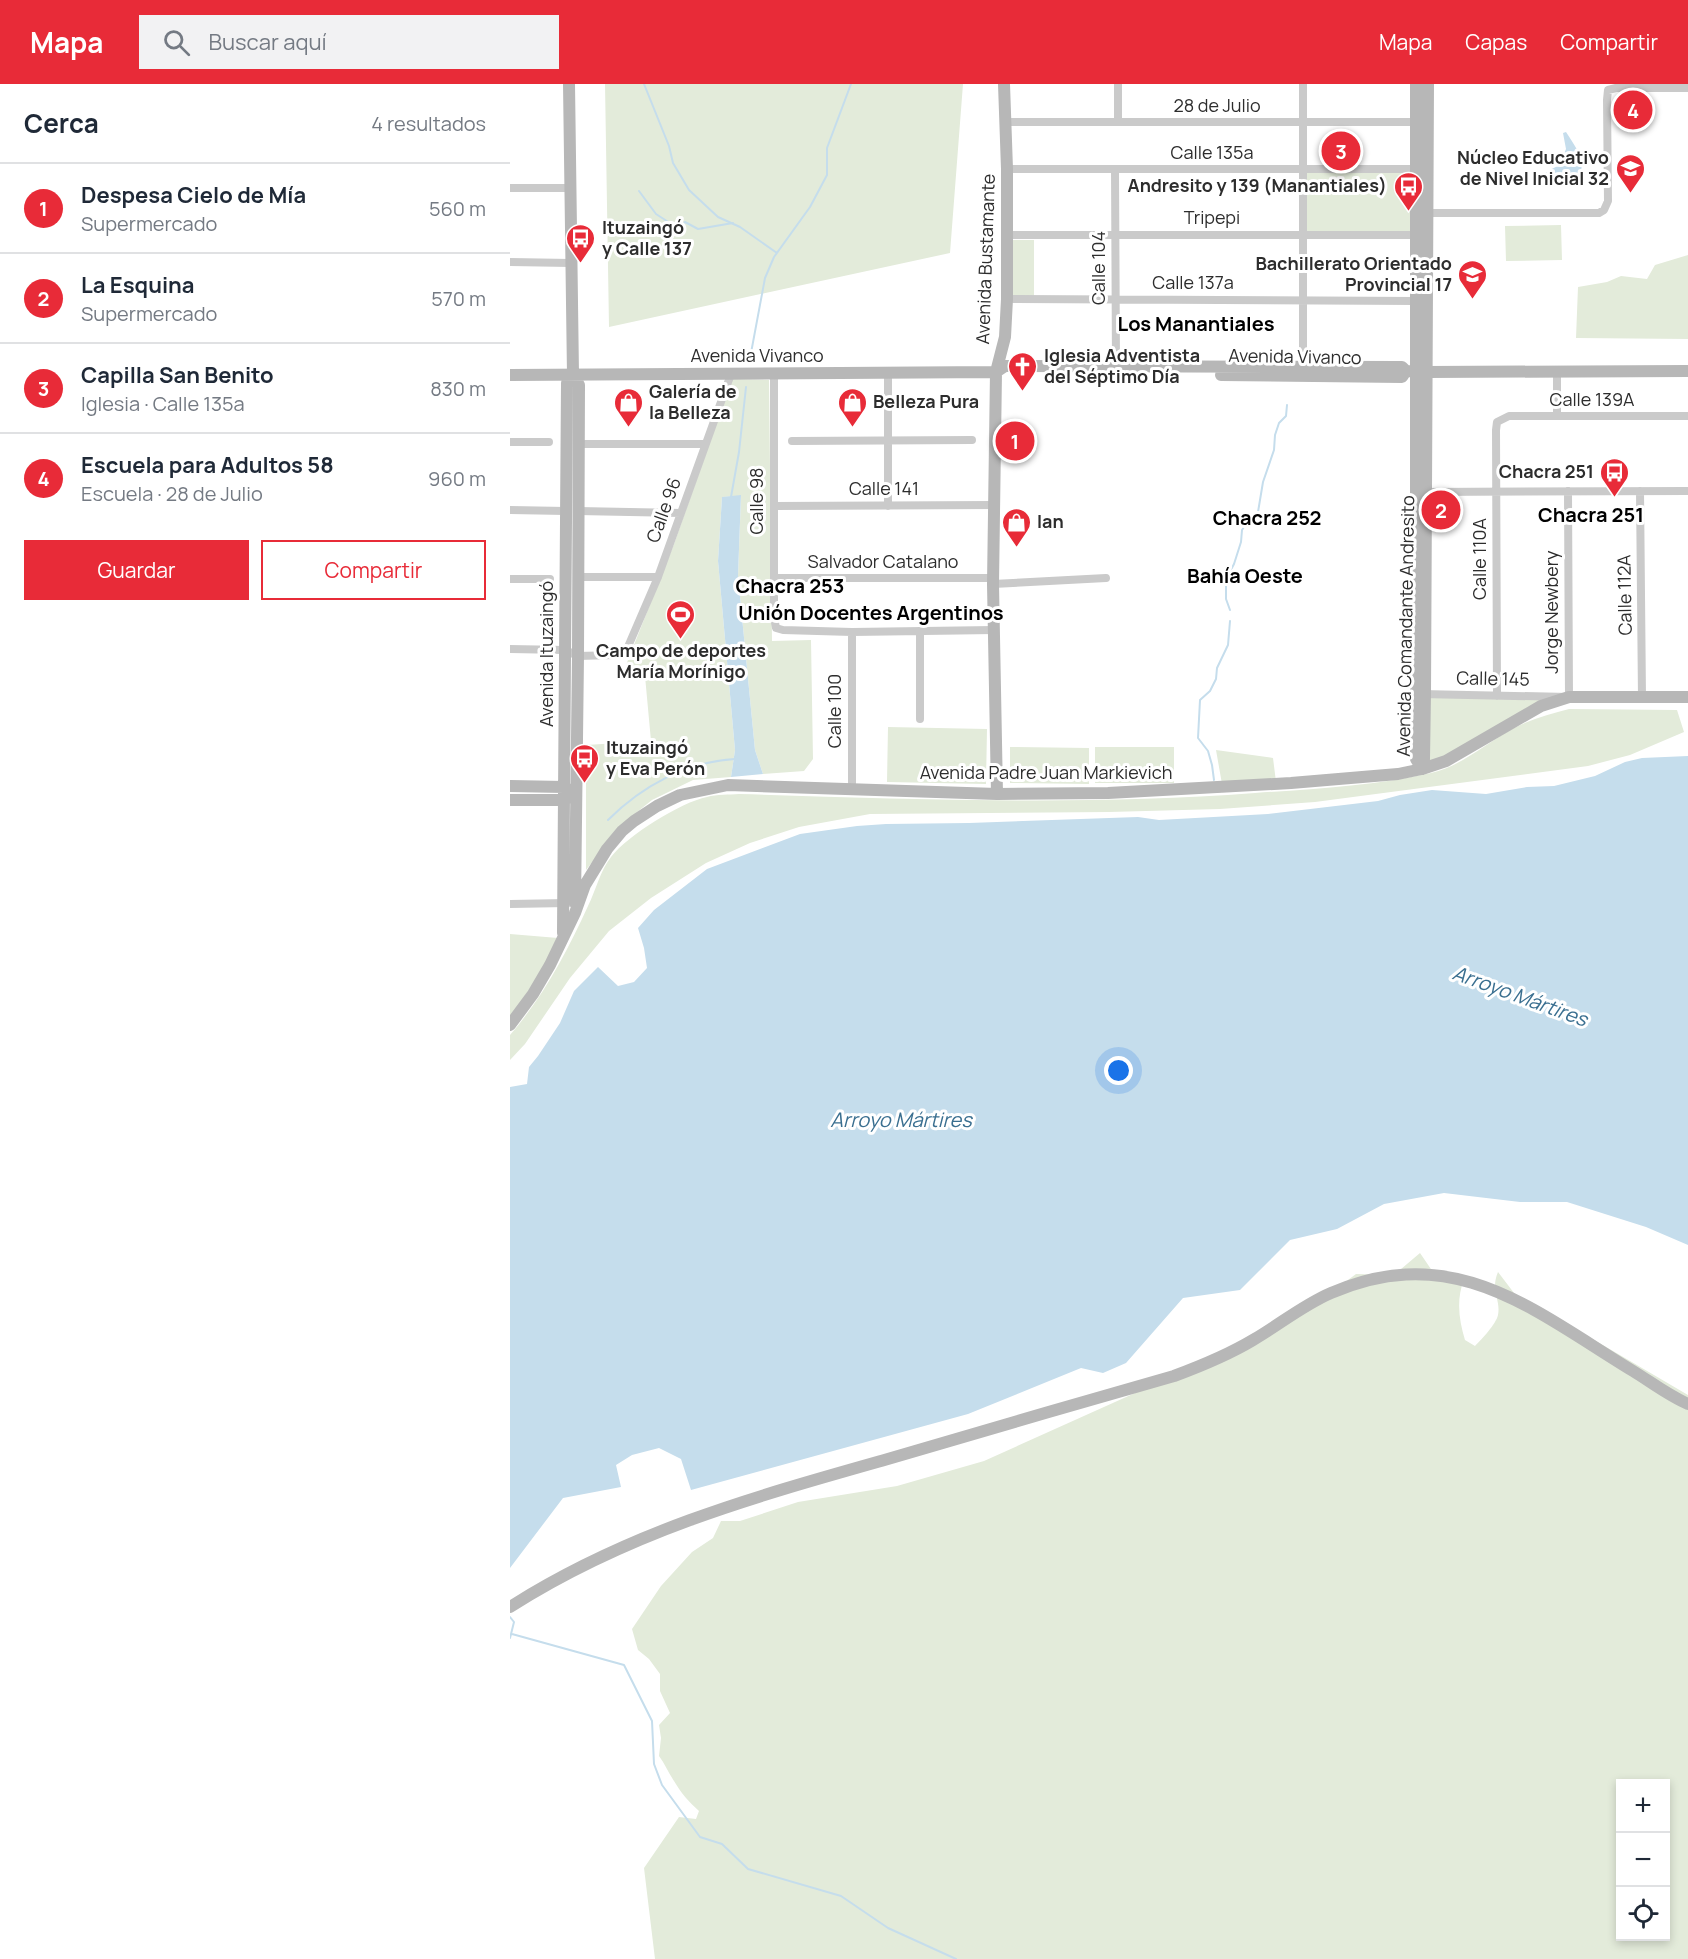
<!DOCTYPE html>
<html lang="es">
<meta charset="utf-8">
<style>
:root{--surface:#fff;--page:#f2f2f3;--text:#1f2937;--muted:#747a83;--line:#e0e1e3;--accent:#e82b38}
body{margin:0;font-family:Manrope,sans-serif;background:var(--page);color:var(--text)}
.controls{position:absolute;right:18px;bottom:18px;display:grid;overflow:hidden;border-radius:0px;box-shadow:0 3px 9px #0003}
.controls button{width:54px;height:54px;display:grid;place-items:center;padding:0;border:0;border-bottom:2px solid var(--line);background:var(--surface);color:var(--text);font:30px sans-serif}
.you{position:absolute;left:609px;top:987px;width:21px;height:21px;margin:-15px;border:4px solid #fff;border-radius:50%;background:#1a73e8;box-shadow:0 0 0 9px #1a73e833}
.badge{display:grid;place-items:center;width:39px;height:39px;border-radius:50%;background:var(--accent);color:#fff;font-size:20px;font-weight:700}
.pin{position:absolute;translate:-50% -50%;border:3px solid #fff;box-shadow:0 2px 6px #0006}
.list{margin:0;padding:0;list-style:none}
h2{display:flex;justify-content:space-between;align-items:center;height:78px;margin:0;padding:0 24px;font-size:26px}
h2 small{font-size:20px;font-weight:400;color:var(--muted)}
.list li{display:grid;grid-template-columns:39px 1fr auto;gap:18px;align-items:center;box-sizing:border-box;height:90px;padding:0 24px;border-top:2px solid var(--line)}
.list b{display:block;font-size:22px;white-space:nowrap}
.list p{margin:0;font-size:20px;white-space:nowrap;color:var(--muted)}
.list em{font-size:20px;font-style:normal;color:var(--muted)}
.actions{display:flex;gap:12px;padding:18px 24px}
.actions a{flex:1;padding:14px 0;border:2px solid var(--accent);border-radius:0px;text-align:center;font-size:21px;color:var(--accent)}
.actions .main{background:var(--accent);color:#fff}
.icon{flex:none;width:33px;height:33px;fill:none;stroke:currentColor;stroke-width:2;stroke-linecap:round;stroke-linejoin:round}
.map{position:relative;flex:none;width:1178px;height:1875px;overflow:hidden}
header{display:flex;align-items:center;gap:36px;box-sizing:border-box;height:84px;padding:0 30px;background:var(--accent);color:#fff}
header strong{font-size:28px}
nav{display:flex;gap:33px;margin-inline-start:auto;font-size:21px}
.search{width:420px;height:54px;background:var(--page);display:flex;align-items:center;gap:15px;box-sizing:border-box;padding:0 21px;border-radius:0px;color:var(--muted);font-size:22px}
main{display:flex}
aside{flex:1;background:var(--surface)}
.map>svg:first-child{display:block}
</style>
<header>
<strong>Mapa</strong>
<div class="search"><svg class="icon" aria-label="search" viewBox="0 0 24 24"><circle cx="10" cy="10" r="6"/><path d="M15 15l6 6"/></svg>Buscar aquí</div>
<nav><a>Mapa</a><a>Capas</a><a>Compartir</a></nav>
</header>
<main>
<aside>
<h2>Cerca<small>4 resultados</small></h2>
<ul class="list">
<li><span class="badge">1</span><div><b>Despesa Cielo de Mía</b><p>Supermercado</p></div><em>560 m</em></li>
<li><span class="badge">2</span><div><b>La Esquina</b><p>Supermercado</p></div><em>570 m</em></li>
<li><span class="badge">3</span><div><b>Capilla San Benito</b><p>Iglesia · Calle 135a</p></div><em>830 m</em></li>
<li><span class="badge">4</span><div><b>Escuela para Adultos 58</b><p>Escuela · 28 de Julio</p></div><em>960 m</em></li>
</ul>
<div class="actions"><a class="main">Guardar</a><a>Compartir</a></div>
</aside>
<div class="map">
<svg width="1178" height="1875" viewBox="0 0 1178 1875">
<rect width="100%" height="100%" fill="#fff"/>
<path fill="#e3ebda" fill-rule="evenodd" d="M95,0H453L440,169L99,243Z
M903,86L902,148L797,149V87Z
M1051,141L1052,176L996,177L995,142Z
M499,156H524V213H499Z
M1178,171V255L1066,254L1068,203L1097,198L1111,192L1137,195L1145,181Z
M222,295L259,296L262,557L301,556L303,675L294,687L253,690L245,666L228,492L231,412L212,413L208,477L225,666L221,693L183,696L142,716L111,741L76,786V661L141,657L135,592L116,581L164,460Z
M920,613L1042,615L933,674L919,677Z
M1059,625L1167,626L1174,648L1120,671L1078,682L805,718L710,725L599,728L360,730L289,743L240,759L196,779L141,814L99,847L60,894L15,960L0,976V951C33,913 57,868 78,822C86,806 90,787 101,773C117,752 171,718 197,713C207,710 219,711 229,710C401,715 573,722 745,709C803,705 864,702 921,689C952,682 976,659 1004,644C1021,635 1041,630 1059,625Z
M378,643L477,645L476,700L377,698Z
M500,663L579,664V700L500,699Z
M585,663H664V699H585Z
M706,666L763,674L766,698L712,700Z
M0,850L48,854L39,876L0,934Z
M910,1169L925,1191L954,1195C946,1216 949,1236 955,1256L965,1262C972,1255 986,1240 988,1231C991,1215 980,1207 988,1188L1004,1209L1178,1311V1875H145L134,1784L169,1733L186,1735L189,1727C179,1718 171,1709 164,1697C158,1688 155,1680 149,1672L151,1654L149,1641L160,1629L150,1607V1590L139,1575L128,1566L122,1545L151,1502L182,1468L203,1454L211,1437H230L288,1418L387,1402L474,1377L743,1256L819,1210L846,1190L884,1191ZM1110,1700H1156V1852H1110Z"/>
<path fill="#c5ddec" d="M1056,48C1069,68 1081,83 1061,103L1023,102L1021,96C1034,93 1038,85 1049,82L1056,65L1053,49Z
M231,411L228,492L245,666L253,690L221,693L225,666L208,477L212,413Z
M1178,672V1161L1136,1143L1057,1118H1010L934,1109L874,1120L827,1145L780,1156L730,1206L673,1214L616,1279L593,1289L571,1284L458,1330L181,1406L171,1375L149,1364L122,1371L106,1381L111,1403L53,1414L0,1484V1003L17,1000L19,983L28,972L50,939L64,907L88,883L108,902L124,898L137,884L134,864L128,844L144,826L197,785L290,750L347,742L376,740L459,739L628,733L649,736L758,730L868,717L890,711L922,706L976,710L1017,703L1044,702L1085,692L1115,678L1132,674Z"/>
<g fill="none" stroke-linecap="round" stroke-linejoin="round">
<path stroke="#c5ddec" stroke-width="2" d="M134,0L159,62L163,79L179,106L208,133L230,143L267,169
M129,107L146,130L166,143H169L175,138L188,145L223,139
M241,269L255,194L264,173L300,123L317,91V64L341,0
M221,413L229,368L236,303
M720,526L716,515V495L724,480L731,458L732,446L738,437L748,428L753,398L764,366L765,351L769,339L776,332L777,321
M704,696L702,681L698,667L688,654L690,616L700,607L706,595L707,584L718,561L720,537
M98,736C132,702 176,678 225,675
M0,1533L4,1538L0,1554
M2,1550L114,1581L142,1637L144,1680L152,1701L190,1753L212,1760L238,1785L331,1812L378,1844L446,1875"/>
<path stroke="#cacaca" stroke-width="8" d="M608,0V38
M496,38H909
M497,85H906
M605,85L606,282
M0,104H60
M918,129H1089L1094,126L1098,117L1097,16L1098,6L1106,4H1178
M497,151H906
M0,178L61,179
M497,215L906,217
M793,283V0
M1047,287V332
M378,289V422
M264,290V533L266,544L273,546L342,548L484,546
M282,357L462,356
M0,358H39
M68,360H195
M1130,407L1132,614
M912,408L1178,407
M264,422L484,421
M0,426L56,427
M68,427L171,429
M68,493H148
M264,494H483
M0,495H40
M483,500L596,494
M0,565L55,566L68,572L106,571L112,570L117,565L148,493L221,290
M911,610L1059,613L1058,407
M987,612L986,346L987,338L999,332H1178
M410,635V547
M342,706V548
M0,820L58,819"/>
<path stroke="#b7b7b7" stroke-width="12" d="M59,0L63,291L69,301L68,572L65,819
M906,0V675L912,685
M0,291L486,288L495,282L892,283L896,287L917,288L1178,287
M711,291L892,293L896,287
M912,685L914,675L915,610L918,0
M0,702L54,703L66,710L54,716H0
M487,710L483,500L486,288L495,253L497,215V85L494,0
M53,849L57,299L63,291
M0,941L23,910L40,881L65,829L75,801L97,765L112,747L124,737L147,722L170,711L218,701L487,710L598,709L781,699L888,690L912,685L936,677L1031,622L1059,613H1178
M0,1523C116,1449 240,1414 371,1377C469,1348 566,1320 664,1292C691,1282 718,1271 743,1256C769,1241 793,1221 821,1209C944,1156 1023,1226 1123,1287C1141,1298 1159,1312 1178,1320"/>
</g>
<defs>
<symbol id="school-pin" viewBox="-11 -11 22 30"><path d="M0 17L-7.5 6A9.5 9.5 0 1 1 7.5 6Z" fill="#e82b38" stroke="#fff"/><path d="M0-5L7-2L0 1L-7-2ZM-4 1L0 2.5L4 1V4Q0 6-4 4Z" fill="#fff"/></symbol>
<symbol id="bus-pin" viewBox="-11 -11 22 30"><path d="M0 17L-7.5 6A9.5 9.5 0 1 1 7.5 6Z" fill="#e82b38" stroke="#fff"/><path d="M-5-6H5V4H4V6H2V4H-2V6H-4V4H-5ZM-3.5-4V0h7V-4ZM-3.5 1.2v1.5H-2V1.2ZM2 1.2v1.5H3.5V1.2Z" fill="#fff"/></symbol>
<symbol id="church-pin" viewBox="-11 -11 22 30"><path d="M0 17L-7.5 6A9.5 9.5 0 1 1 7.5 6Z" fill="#e82b38" stroke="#fff"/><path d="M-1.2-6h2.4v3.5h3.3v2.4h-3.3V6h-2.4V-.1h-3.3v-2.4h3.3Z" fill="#fff"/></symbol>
<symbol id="shop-pin" viewBox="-11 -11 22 30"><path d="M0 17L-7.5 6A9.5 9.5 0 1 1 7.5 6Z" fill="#e82b38" stroke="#fff"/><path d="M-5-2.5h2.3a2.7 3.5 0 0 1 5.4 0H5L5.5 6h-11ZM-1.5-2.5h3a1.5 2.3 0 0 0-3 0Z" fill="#fff"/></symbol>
<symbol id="stadium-pin" viewBox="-11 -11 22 30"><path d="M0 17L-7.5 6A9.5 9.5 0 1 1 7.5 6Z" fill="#e82b38" stroke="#fff"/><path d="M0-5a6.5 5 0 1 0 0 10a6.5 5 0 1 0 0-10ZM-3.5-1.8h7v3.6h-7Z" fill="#fff"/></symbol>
</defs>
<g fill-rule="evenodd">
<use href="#school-pin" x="1104" y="68" width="33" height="45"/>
<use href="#bus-pin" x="882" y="86" width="33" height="45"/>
<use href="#bus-pin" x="54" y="138" width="33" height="45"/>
<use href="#school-pin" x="946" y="174" width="33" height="45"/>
<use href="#church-pin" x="496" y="266" width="33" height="45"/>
<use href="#shop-pin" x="102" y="302" width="33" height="45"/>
<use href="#shop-pin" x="326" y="302" width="33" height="45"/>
<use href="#bus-pin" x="1088" y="372" width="33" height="45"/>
<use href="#shop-pin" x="490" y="422" width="33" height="45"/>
<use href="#stadium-pin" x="154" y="514" width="33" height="45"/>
<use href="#bus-pin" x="58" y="658" width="33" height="45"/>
</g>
<g text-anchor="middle" stroke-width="6" stroke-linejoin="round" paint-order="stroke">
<g font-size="18" fill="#2d2d2d" stroke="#fff">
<text x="707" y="28">28 de Julio</text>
<text x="702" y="75">Calle 135a</text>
<text x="702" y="140">Tripepi</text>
<text transform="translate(476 175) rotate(-88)" y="6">Avenida Bustamante</text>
<text transform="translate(589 184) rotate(-90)" y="6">Calle 104</text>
<text x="683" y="205">Calle 137a</text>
<text x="247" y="278">Avenida Vivanco</text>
<text transform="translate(785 273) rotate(1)" y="6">Avenida Vivanco</text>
<text x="1082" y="322">Calle 139A</text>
<text x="374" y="411">Calle 141</text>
<text transform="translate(247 417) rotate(-90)" y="6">Calle 98</text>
<text transform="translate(154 426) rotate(-70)" y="6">Calle 96</text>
<text transform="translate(970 475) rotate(-90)" y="6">Calle 110A</text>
<text x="373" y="484">Salvador Catalano</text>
<text transform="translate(1115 511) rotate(-91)" y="6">Calle 112A</text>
<text transform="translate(1042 528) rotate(-90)" y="6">Jorge Newbery</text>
<text transform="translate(896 542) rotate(-89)" y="6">Avenida Comandante Andresito</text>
<text transform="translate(37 570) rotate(-90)" y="6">Avenida Ituzaingó</text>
<text transform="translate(983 595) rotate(1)" y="6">Calle 145</text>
<text transform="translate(325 627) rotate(-90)" y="6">Calle 100</text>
<text x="536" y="695">Avenida Padre Juan Markievich</text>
</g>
<g font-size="18" font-weight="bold" fill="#2d2d2d" stroke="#fff" text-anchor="start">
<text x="1099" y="80" text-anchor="end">Núcleo Educativo<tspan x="1099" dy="21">de Nivel Inicial 32</tspan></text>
<text x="877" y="108" text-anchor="end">Andresito y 139 (Manantiales)</text>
<text x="92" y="150">Ituzaingó<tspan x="92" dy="21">y Calle 137</tspan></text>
<text x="942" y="186" text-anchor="end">Bachillerato Orientado<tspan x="942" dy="21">Provincial 17</tspan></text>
<text x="534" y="278">Iglesia Adventista<tspan x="534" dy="21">del Séptimo Día</tspan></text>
<text x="139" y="314">Galería de<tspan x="139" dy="21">la Belleza</tspan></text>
<text x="363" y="324">Belleza Pura</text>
<text x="1084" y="394" text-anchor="end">Chacra 251</text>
<text x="527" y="444">Ian</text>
<text x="171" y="573" text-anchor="middle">Campo de deportes<tspan x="171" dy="21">María Morínigo</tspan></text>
<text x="96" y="670">Ituzaingó<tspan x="96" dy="21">y Eva Perón</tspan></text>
</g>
<g font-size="20" font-weight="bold" fill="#000" stroke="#fff">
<text x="686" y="247">Los Manantiales</text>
<text x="1081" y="438">Chacra 251</text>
<text x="757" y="441">Chacra 252</text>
<text x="735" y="499">Bahía Oeste</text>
<text x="280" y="509">Chacra 253</text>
<text x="361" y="536">Unión Docentes Argentinos</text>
</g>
<g font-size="20" font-style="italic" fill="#3a6f90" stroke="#fff">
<text transform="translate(1010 912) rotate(20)" y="7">Arroyo Mártires</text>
<text x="391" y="1043">Arroyo Mártires</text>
</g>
</g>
</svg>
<div class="controls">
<button>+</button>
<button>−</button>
<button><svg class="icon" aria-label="locate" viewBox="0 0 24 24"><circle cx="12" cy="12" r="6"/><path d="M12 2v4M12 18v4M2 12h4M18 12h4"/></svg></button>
</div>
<div class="you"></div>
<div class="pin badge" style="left:505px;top:357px">1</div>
<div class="pin badge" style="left:931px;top:426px">2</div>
<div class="pin badge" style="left:831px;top:67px">3</div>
<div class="pin badge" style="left:1123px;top:26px">4</div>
</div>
</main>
